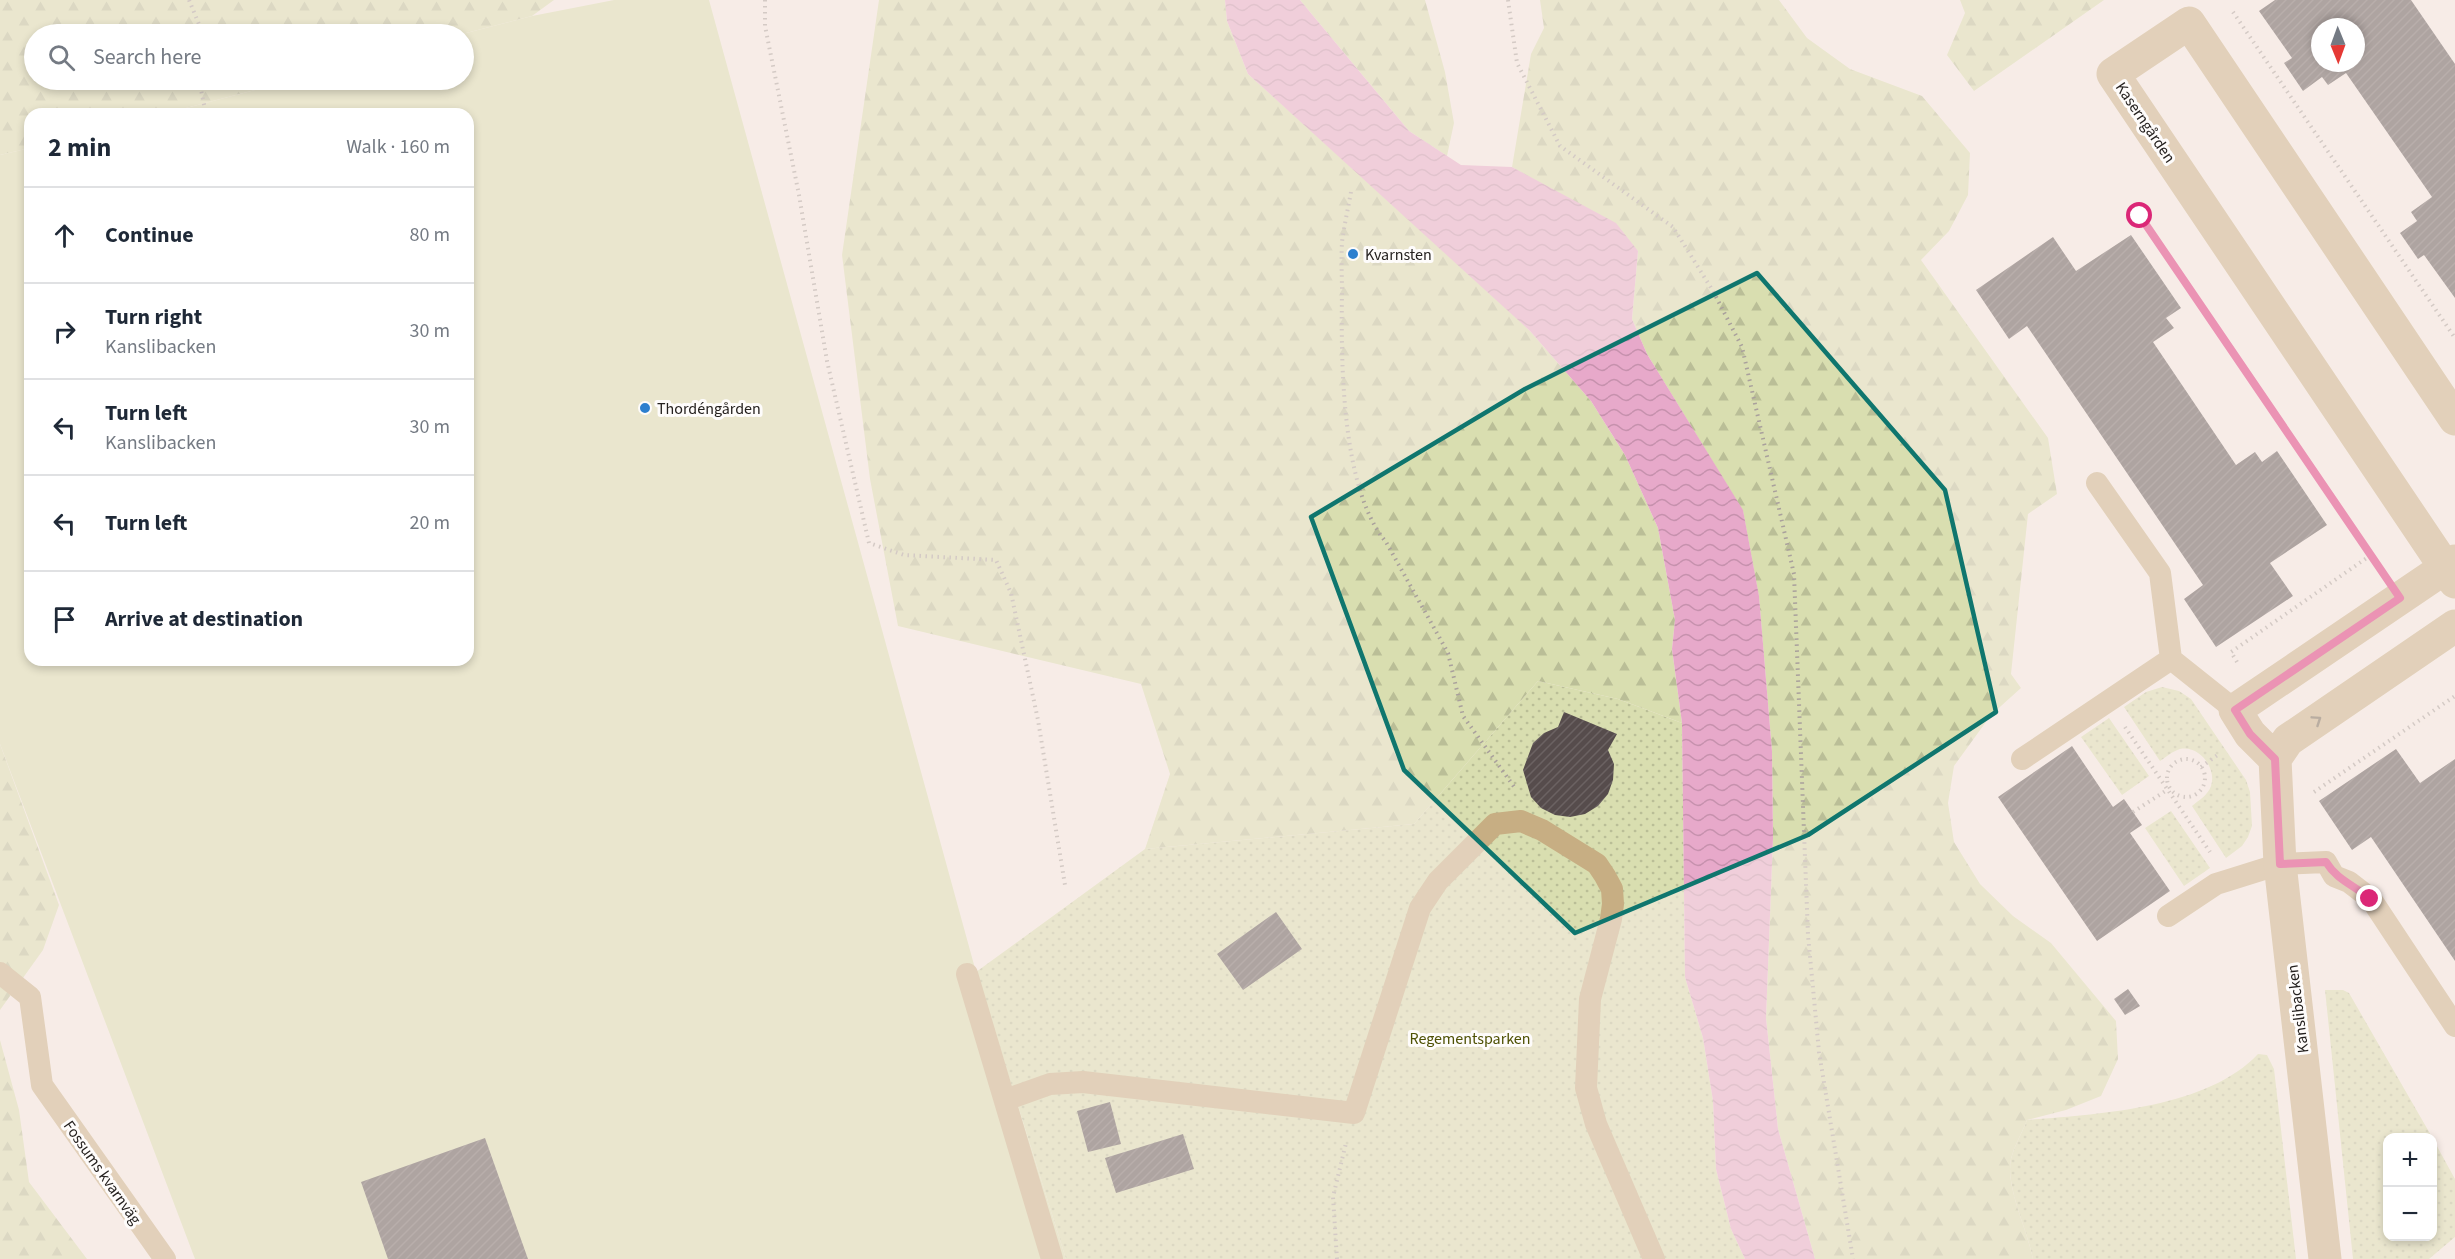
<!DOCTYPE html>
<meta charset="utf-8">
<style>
:root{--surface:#fff;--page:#f6f6f7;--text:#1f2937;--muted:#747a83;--line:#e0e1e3}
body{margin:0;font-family:"Source Sans 3",sans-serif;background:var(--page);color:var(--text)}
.controls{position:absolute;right:18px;bottom:18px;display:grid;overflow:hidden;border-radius:12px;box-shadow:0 3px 9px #0003}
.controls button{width:54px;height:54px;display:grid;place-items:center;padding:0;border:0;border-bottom:2px solid var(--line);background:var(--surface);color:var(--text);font:30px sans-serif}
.compass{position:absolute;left:2311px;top:18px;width:54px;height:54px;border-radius:50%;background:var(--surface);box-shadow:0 3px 9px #0003;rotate:179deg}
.stop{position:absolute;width:18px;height:18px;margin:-14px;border:4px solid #db2777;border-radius:50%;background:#fff}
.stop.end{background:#db2777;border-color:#fff;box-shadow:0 2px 6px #0008}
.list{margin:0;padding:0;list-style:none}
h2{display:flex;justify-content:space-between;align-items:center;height:78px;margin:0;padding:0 24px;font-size:26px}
h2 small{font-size:20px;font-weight:400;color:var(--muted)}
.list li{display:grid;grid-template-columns:39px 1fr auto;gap:18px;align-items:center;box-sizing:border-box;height:96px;padding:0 24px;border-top:2px solid var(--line)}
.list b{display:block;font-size:22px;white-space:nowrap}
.list p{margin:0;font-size:20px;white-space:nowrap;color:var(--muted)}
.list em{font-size:20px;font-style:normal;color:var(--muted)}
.icon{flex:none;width:33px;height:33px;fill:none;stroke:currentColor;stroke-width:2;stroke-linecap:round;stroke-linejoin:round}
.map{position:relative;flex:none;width:2455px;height:1259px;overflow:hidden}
.search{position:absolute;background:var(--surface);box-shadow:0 3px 9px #0003;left:24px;top:24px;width:450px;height:66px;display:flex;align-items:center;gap:15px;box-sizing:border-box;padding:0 21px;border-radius:33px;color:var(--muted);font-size:22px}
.panel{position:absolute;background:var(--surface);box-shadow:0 3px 9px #0003;left:24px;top:108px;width:450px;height:558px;border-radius:18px}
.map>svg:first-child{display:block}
</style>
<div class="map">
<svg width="2455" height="1259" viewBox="0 0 2455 1259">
<defs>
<pattern id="green-dots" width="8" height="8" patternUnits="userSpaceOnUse" patternTransform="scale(1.5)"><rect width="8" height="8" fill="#d9deb0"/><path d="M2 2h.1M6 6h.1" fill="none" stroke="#babe97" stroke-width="1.8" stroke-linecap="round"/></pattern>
<pattern id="forest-firs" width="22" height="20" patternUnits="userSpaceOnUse" patternTransform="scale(1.5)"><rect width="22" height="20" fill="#d9deb0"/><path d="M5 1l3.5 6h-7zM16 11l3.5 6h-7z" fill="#babe97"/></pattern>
<pattern id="water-waves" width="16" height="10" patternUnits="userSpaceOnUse" patternTransform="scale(1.5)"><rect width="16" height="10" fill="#e7a9ca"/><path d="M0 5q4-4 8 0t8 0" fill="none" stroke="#c691ad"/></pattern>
<pattern id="building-hatch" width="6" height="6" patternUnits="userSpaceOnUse" patternTransform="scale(1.5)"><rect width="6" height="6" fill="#564c4c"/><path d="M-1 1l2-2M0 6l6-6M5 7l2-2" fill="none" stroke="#6b6262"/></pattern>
</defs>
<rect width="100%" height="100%" fill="#f7ece7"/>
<path fill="url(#green-dots)" d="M1538,681L1618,699L1682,723L1685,977L1703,1038L1713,1101L1716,1169L1731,1229L1745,1259H1066L976,972L1145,849L1414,824Z
M2162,687L2179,691L2191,699L2246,780L2250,792L2252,826L2248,837L2242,846L2226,858L2192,806C2199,800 2208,795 2211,786C2217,768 2199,745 2180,749C2173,751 2166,757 2160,761L2124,707L2146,692Z
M2109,718L2149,776L2122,795L2081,737Z
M2171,811L2210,868L2184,886L2145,828Z
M2325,990H2343L2349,993L2432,1137L2388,1138V1236H2432L2433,1139L2455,1179V1237L2429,1259H2353Z
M2258,1054L2267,1055L2274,1069L2296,1259H2033C2028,1231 2005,1186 2011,1159C2014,1146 2022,1133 2027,1120C2098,1114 2206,1109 2258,1054Z"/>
<path fill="url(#forest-firs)" d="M0,0H554L532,16L462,34H34V80H293L163,114H30V148L0,155Z
M879,0H1225L1227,21L1248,74L1490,292L1530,331L1591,401L1625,455L1658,528L1675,620L1672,649L1682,723L1618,699L1538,681L1414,824L1145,849L1170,774L1141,684L898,626L870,479L842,255Z
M1300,0H1425L1445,72L1454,123L1447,156L1409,131Z
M1540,0H1779L1807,38L1850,69L1922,96L1970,153L1968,195L1949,231L1921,260L2048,438L2057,494L2028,514L2011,674L2021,688L1991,715L1954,766L1948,803L1954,842L1980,884L2013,916L2051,943L2116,1021L2118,1059L2101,1096L2066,1110L2027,1120C2022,1133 2014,1146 2011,1159C2005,1186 2028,1231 2033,1259H1815L1778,1129L1766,1018L1773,838L1772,751L1759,597L1743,511L1647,354L1632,319L1638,251L1552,190L1512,167L1531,54L1544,28Z
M1960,0H2104L1974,91L1947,55L1965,13Z
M0,744L59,905L43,950L0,1010Z
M0,1040L19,1110L29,1182L87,1259H0Z"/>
<path fill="#d9deb0" d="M614,0H709L976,972L1066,1259H195L0,744V155L30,148V660H468V114H163L293,80H464L462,34L532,16Z"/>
<path fill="url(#water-waves)" d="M1225,0H1300L1409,131L1461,165L1512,167L1616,223L1638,251L1632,319L1647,354L1743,510L1759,596L1772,751L1773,838L1766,1018L1778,1129L1815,1259H1745L1731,1229L1716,1169L1713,1101L1703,1038L1685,977L1682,723L1672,649L1675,620L1658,528L1625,455L1591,401L1530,331L1248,74L1227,21Z"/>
<path fill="url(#building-hatch)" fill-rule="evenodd" d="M2275,0H2411L2455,64V298L2424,255L2418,259L2400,233L2417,221L2411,212L2432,197L2346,73L2328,85L2322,77L2303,91L2284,63L2292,58L2259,11ZM2320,27H2356V63H2320Z
M2131,235L2181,308L2166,318L2174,328L2153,342L2236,465L2255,452L2262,462L2277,451L2327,525L2270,563L2293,596L2216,647L2184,599L2203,585L2027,326L2009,339L1976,290L2053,237L2076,271Z
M1564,712L1617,734L1608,750L1614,764L1613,780L1608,794L1598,806L1585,814L1570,817L1555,815L1541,808L1531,797L1523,770L1533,743L1544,733L1558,727Z
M2072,746L2113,807L2124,799L2142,825L2130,833L2170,891L2097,941L1998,797Z
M2396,749L2420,783L2455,759V961L2371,837L2352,850L2319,801Z
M1276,912L1302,949L1243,990L1217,954Z
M2128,989L2140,1006L2125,1015L2114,999Z
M1110,1102L1121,1144L1088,1152L1077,1111Z
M1183,1134L1194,1169L1116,1193L1105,1158Z
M485,1138L528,1259H388L361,1182Z"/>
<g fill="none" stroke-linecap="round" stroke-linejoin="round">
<path stroke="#a9a09c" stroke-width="4" stroke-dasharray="1.5 4.5" stroke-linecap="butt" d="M189,0L203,34
M765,0V26L799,195L827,361L869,543L904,555L996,560L1011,593L1038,720L1065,885
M1508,0L1517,63L1560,146L1673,227L1713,291L1742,347L1794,574L1808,935L1819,1052L1853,1259
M2233,12L2455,338
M199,80L206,114
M1351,192C1348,209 1344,226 1342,242C1341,259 1342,276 1342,293C1341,360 1341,489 1386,542L1448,653L1463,716L1515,788
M2140,216L2380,569
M2237,662L2231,652L2371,555
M2125,727L2210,852
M2167 778a19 19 0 1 1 38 0a19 19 0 1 1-38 0Z
M2201,767L2219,754
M2314,792L2455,696
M2133,812L2167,790
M1337,1259L1333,1197L1346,1143"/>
<path stroke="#c7ae83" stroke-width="22" d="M2097,483L2160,573L2171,659L2235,710
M2022,759L2171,659
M2168,916L2216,884L2229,880L2280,864L2326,862L2334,876L2349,882L2371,899L2455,1026
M0,973L30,997L42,1085L165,1259
M967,974L1052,1259
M1005,1100L1050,1084L1083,1082L1354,1113L1420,908L1438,881L1495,824L1521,821L1542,830L1597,864L1605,876L1612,889L1613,904L1611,919L1590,999L1586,1088L1596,1124L1654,1259"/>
<path stroke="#c7ae83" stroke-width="33" d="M2455,419L2189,23L2113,74L2455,582
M2275,759L2288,740L2455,626
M2325,1259L2280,864L2275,759L2250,734L2235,710L2455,561"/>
</g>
<defs><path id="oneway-chevron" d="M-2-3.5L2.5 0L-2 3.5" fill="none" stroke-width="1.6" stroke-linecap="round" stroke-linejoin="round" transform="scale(1.5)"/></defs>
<use stroke="#6e604c" href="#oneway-chevron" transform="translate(2317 720) rotate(-34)"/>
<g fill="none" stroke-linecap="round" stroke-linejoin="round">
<path stroke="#db2777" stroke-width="8" d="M2140,216L2400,598L2235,710L2250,734L2275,759L2280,864L2326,862C2337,880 2354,885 2370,899"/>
</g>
<path d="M0 0H2455V1259H0ZM1757,273L1945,490L1996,712L1808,835L1575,933L1404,770L1311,517L1525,389Z" fill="#f7ece7" fill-opacity=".55" fill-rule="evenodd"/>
<path fill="none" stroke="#0f766e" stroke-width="4.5" stroke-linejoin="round" d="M1757,273L1945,490L1996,712L1808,835L1575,933L1404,770L1311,517L1525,389Z"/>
<g fill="#2d7fce" stroke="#fefcfb" stroke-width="2">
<circle cx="1353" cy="254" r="6"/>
<circle cx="645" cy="408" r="6"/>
</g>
<g text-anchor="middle" stroke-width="6" stroke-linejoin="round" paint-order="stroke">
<g font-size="16" fill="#25211f" stroke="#fefcfb">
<text transform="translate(2146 122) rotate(56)" y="6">Kaserngården</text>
<text transform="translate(2297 1009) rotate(-97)" y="6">Kanslibacken</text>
<text transform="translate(103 1172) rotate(55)" y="6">Fossums kvarnväg</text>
</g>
<g font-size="16" fill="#25211f" stroke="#fefcfb" text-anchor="start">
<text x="1365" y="260">Kvarnsten</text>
<text x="657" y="414">Thordéngården</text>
</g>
<g font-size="16" fill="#4e5104" stroke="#fefcfb">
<text x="1470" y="1044">Regementsparken</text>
</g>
</g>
</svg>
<div class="controls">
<button>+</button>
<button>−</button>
</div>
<svg class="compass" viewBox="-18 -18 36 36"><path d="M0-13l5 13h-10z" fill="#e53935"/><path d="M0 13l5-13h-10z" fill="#747a83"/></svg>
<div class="stop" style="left:2140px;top:216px"></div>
<div class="stop end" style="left:2370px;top:899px"></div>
<div class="search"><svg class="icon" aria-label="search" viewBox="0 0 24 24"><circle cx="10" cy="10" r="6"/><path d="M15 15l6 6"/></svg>Search here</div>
<section class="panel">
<h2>2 min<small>Walk · 160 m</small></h2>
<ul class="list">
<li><svg class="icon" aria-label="ahead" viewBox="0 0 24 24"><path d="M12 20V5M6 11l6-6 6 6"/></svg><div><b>Continue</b></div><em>80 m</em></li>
<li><svg class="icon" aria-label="right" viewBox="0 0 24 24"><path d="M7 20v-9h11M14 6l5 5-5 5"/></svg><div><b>Turn right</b><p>Kanslibacken</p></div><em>30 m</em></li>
<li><svg class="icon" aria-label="left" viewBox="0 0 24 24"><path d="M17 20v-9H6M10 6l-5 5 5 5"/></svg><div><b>Turn left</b><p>Kanslibacken</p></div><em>30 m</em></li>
<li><svg class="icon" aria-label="left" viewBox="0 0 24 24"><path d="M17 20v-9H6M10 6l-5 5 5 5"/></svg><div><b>Turn left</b></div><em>20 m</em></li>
<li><svg class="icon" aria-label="arrive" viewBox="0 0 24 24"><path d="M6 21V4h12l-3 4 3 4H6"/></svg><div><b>Arrive at destination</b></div></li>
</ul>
</section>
</div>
